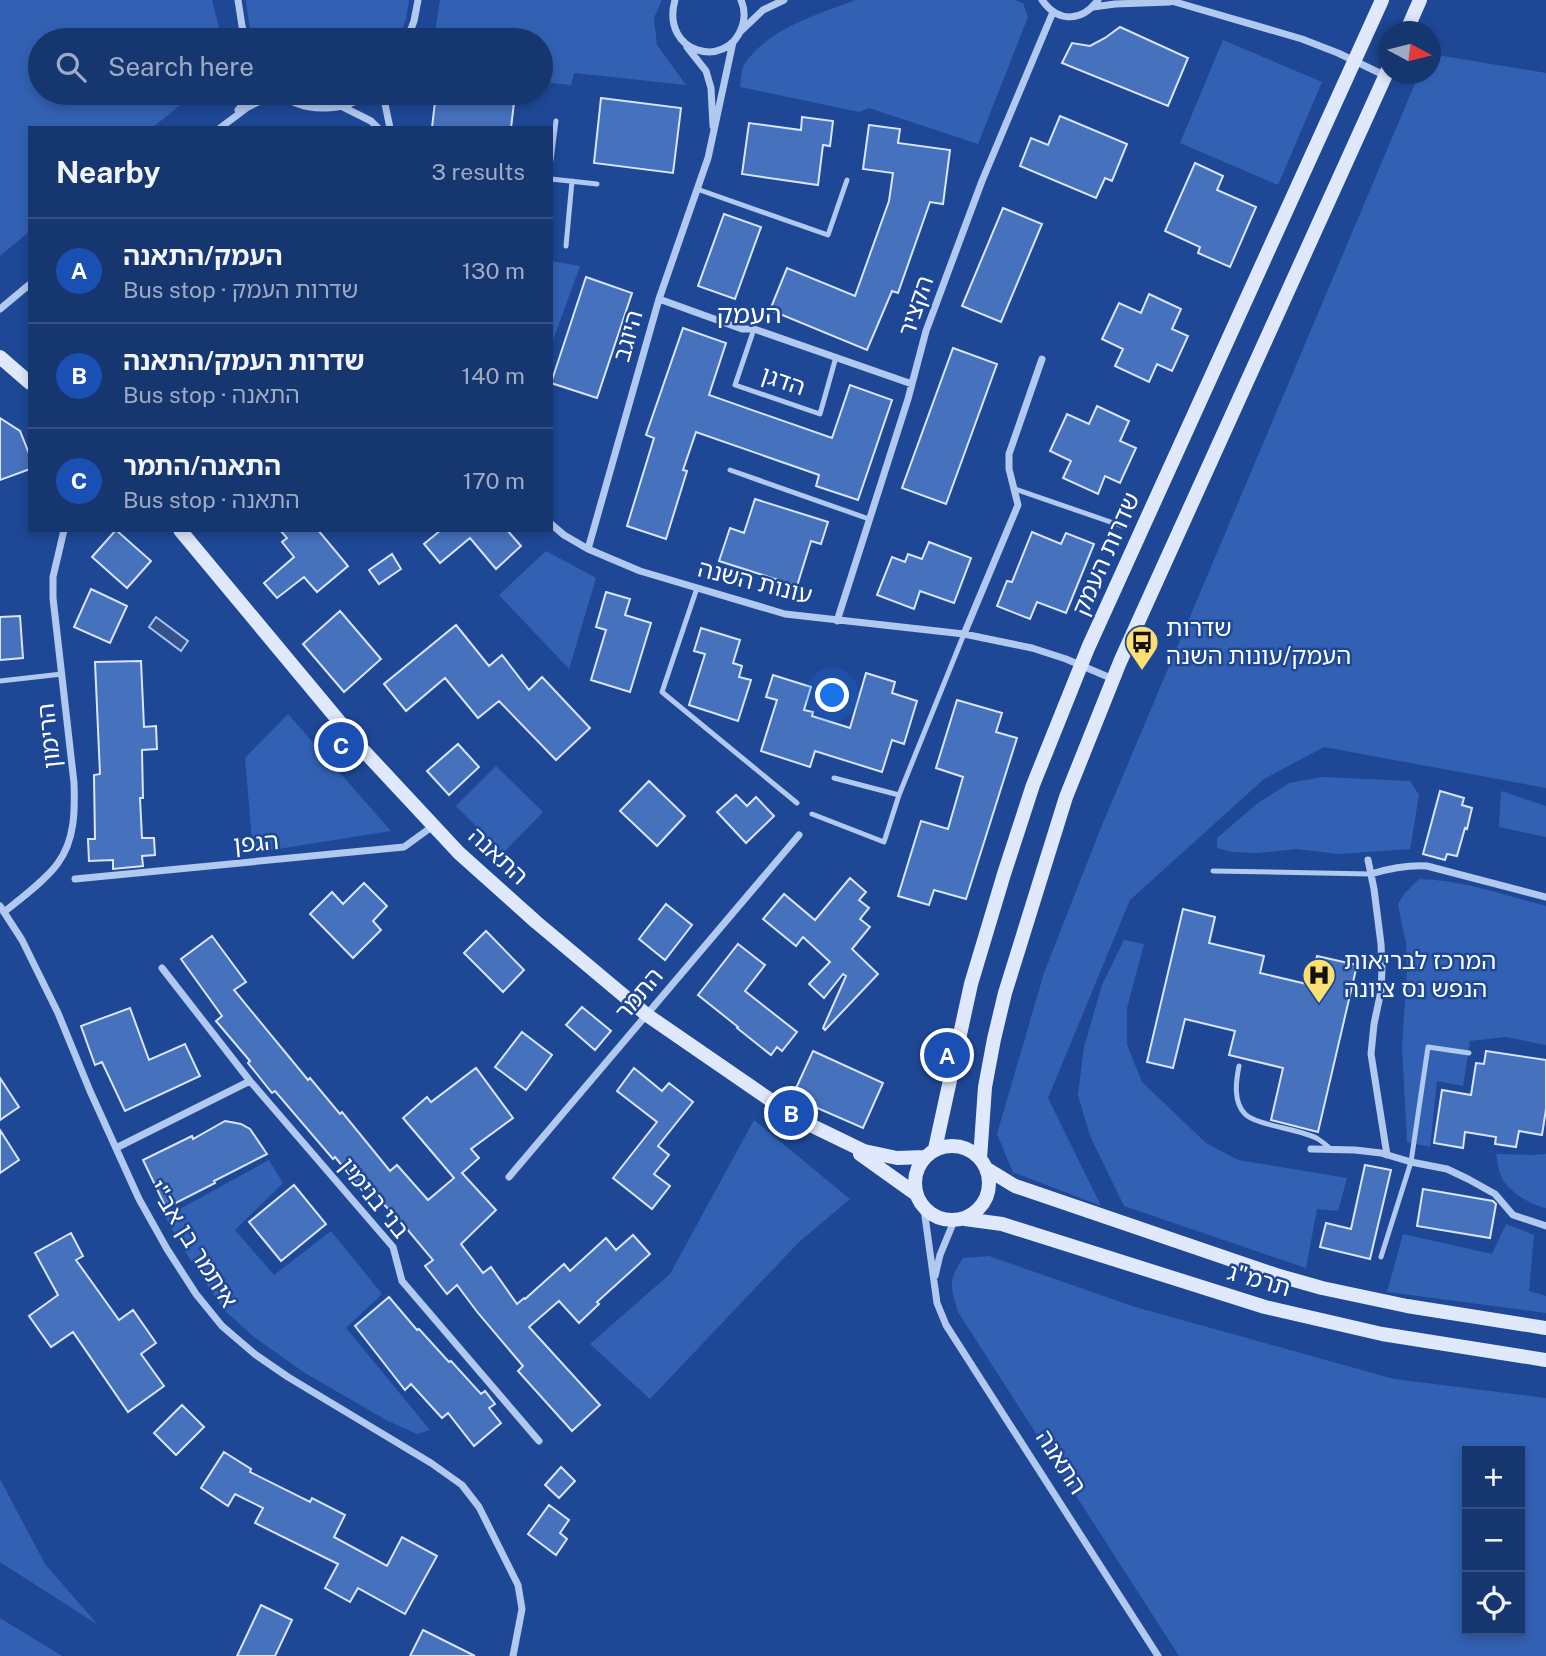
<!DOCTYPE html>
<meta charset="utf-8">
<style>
:root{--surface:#163670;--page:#234178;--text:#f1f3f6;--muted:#9eabc3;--line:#355083;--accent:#fde071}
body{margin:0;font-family:"Public Sans","Noto Sans Hebrew",sans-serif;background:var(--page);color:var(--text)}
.controls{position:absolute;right:21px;bottom:21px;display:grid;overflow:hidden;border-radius:0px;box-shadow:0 4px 10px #0003}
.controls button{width:63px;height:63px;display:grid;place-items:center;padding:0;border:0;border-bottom:2px solid var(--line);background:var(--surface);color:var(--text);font:35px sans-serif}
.compass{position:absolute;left:1378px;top:21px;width:63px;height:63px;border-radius:50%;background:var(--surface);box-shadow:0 4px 10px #0003;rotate:97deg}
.you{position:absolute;left:833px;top:696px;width:24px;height:24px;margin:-18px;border:5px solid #fff;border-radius:50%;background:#1a73e8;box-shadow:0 0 0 10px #1a73e833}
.badge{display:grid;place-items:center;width:46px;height:46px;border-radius:50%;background:var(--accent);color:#fff;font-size:23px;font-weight:700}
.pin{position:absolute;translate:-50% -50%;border:4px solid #fff;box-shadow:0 2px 7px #0006}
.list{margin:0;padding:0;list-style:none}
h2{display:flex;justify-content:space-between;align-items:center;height:91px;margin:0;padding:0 28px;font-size:30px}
h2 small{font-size:23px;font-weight:400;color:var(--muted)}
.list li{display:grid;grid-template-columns:46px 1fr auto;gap:21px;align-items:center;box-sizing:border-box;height:105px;padding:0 28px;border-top:2px solid var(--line)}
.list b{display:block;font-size:26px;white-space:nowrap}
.list p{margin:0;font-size:23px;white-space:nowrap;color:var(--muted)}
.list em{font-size:23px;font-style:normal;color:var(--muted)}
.icon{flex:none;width:38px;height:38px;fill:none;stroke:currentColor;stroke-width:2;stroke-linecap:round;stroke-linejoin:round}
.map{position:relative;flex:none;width:1546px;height:1656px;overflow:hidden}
.search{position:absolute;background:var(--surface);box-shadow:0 4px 10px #0003;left:28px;top:28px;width:525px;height:77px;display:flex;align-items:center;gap:18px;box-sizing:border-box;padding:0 24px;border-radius:38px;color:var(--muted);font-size:26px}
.panel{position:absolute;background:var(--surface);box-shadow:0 4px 10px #0003;left:28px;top:126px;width:525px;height:406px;border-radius:0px}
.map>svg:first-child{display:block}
</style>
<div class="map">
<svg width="1546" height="1656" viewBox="0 0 1546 1656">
<rect width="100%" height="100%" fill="#1e4896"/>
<path fill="#3261b3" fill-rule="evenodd" d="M0,0H212L222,40H40V93H195L152,128H30V231L0,256Z
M246,0H409L406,19L398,40H255L249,24Z
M440,0H662L654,18L657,45L686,85L574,73L571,85L541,82V40H434Z
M856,0H1015L1023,3L1028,17L978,144L869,108L859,112L740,87C741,80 741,71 744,65C767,29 818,14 856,0Z
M1223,40L1322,82L1278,185L1180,143Z
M1431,54L1546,73V788L1324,747L1264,779L1130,900L1048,1098L1101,1206L1013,1172L997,1134L1044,973L1100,830L1419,74H1430Z
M551,261L580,266L551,346Z
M546,551L596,578L569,669L499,595Z
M288,714L391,831L253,853L245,758Z
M496,766L543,812L503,853L456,806Z
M1323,777L1410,781L1419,795L1410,849L1338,854L1297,849L1257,853L1232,852L1217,848V838L1258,803L1289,783Z
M1501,791L1546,806V837L1499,827Z
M1419,879C1462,880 1504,895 1546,906V1045L1505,1037L1470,1041L1463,1086L1437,1081L1430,1147L1407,1142L1402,1047L1407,971L1406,942L1402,926L1398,904L1404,894Z
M1124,940L1144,944L1127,1008V1045L1142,1082L1206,1143L1238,1160L1347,1178L1338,1211L1317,1209L1306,1268L1124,1206L1090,1136L1078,1095L1084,1047L1102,985Z
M754,1120L850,1199L798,1243L650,1399L590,1344L670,1274Z
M1496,1154L1532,1155L1546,1154V1208C1532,1206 1506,1190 1501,1176C1498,1170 1498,1161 1496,1154Z
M269,1160L283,1183L235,1230L274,1275L331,1231L382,1294L346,1328L430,1430L417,1434L386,1420L305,1373L254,1337L223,1309L188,1256L165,1217Z
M1506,1224L1534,1235L1529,1291L1546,1296V1313L1387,1292L1403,1234L1492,1254Z
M989,1256L1135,1307L1394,1379L1546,1398V1656H1179L958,1312C951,1286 947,1282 963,1258ZM1467,1451H1520V1630H1467Z
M0,1479L45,1564L98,1625L0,1562Z
M0,1618L62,1656H0Z"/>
<path fill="#33528b" stroke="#a5c2f0" stroke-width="2" d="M156,617L188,641L181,651L149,627Z"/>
<path fill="#4671bc" stroke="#d8e5fa" stroke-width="2" d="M1120,27L1188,58L1168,106L1062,63L1072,43L1090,46L1105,38Z
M436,93H502L515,94L511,128H432Z
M601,98L681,108L673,173L594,163Z
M1060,116L1127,144L1112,181L1105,178L1096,198L1020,166L1031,138L1048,145Z
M802,117L833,121L830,146L823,145L818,185L742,174L749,123L801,130Z
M869,125L900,129L898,143L950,150L943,204L930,202L898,293L892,291L867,350L770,310L787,268L855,296L889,201L893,173L863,169Z
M1195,163L1223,176L1217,190L1256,207L1230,267L1198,253L1200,247L1165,231Z
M1003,208L1042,224L1001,322L962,306Z
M724,214L761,227L735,299L698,286Z
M586,277L632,293L597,398L551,383Z
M1149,294L1181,309L1172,329L1188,336L1172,371L1157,364L1149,382L1115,366L1123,349L1102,339L1119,303L1141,313Z
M683,328L726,343L709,395L832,438L850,385L892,400L858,500L816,486L819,475L696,432L683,470L687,471L666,539L627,526L654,438L646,435Z
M953,348L997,364L946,504L902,488Z
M1097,406L1129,421L1120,441L1136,448L1120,483L1105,476L1098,494L1063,478L1071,461L1050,451L1067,414L1089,424Z
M0,418L20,431L30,456V469L0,480Z
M755,499L828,522L821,544L811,541L797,586L719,561L730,528L744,533Z
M116,530L151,561L127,588L92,557Z
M280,530H318L348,566L317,592L304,577L277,598L264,583L294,557L282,542L287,538Z
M441,530H507L521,546L496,569L470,538L440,563L424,544Z
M1032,532L1061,544L1066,533L1094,544L1066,613L1037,602L1030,619L997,606L1007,581L1012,582Z
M929,542L971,558L954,603L920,591L914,609L877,595L892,557L905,562L908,554L922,559Z
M392,554L401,569L379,584L369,570Z
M91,589L127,606L110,643L74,627Z
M606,592L630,599L625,615L651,623L630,692L591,680L606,630L596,627Z
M340,611L381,659L344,692L303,644Z
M20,616L23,658L0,660V617Z
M456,625L489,666L502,655L529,690L542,677L590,728L556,760L499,701L478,718L445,678L406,711L384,684Z
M701,628L740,640L733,663L742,666L739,677L751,680L738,721L689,705L705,654L694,651Z
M141,661L144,727L156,726L157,749L142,750L143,798H140L142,838H154L155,855L142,856L143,866L113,869V860L89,861L88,839H95L94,775L100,774L95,662Z
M866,673L895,682L892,693L917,701L904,744L892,740L882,772L815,751L810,767L761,751L777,700L766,697L773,675L811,687L804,710L813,712L812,716L850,728Z
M957,700L1002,713L996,732L1017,738L966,899L934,890L929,905L898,896L921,821L948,829L963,777L936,768Z
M458,744L479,767L449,795L427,771Z
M649,781L685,816L657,846L620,811Z
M1440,791L1464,798L1462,805L1472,808L1467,829L1465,828L1457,856L1447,854L1445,860L1423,854Z
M736,795L747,806L756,797L774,816L746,843L717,812Z
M850,878L866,892L859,900L869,908L860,919L870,927L852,949L878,974L825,1030L823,1028L846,976L843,974L824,998L809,984L830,962L803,937L796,946L763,919L784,894L815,920Z
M364,883L387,906L373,921L381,930L353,958L310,914L332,892L343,904Z
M666,904L692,925L665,960L639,939Z
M1183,909L1215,917L1209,943L1264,956L1260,973L1311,985L1317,956L1357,965L1318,1132L1271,1120L1283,1068L1229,1055L1235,1031L1185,1019L1173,1068L1147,1062Z
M486,931L524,970L503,992L464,953Z
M212,936L246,982L234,990L308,1080L310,1078L340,1114L342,1112L390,1171L397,1165L428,1200L454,1178L403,1118L427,1097L431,1102L476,1068L513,1118L471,1149L479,1158L462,1173L496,1210L461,1244L483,1273L491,1267L517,1304L524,1298L525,1299L564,1264L570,1271L606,1238L616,1250L633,1235L650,1254L597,1302L599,1304L579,1323L559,1301L529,1327L600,1405L572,1431L518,1371L523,1366L478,1313L457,1285L447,1294L425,1266L433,1260L391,1210L390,1211L367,1186L362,1190L335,1157L333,1159L275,1091L272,1093L248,1063L250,1061L216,1021L222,1016L181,959Z
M738,944L765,965L745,991L797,1032L782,1051L777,1047L771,1055L737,1028L738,1027L698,995Z
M582,1007L611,1031L595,1050L566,1025Z
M130,1008L149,1060L185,1044L200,1076L125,1111L102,1062L95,1065L81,1026Z
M522,1032L552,1055L526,1090L495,1067Z
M813,1051L883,1083L863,1128L792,1097Z
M1486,1051L1546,1060V1109L1542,1135L1519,1131L1516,1147L1495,1144L1496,1137L1465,1132L1463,1148L1434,1143L1442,1090L1471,1095L1476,1063L1484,1064Z
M634,1068L662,1091L669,1083L693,1102L658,1146L669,1155L654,1174L670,1186L652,1209L613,1178L657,1122L617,1091Z
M0,1078L19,1107L0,1120Z
M225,1121L241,1124L250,1129L267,1154L214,1181L215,1183L166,1208L143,1160L192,1136L193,1139Z
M0,1130L19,1160L0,1173Z
M1365,1165L1391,1170L1370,1259L1320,1247L1326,1223L1351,1229Z
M294,1185L326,1224L281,1261L249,1222Z
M1423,1189L1493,1201L1496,1204L1490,1238L1417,1226Z
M71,1233L83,1256L76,1260L119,1320L133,1310L156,1343L141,1354L164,1386L128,1412L73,1332L51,1347L29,1316L58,1295L35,1253Z
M389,1297L417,1330L419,1329L449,1362L451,1361L481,1394L485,1391L495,1404L489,1408L501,1423L474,1446L448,1413L442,1418L411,1384L405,1390L355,1326Z
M182,1405L204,1427L176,1455L154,1433Z
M224,1452L251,1469L250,1472L310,1502L312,1498L345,1515L334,1537L387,1566L402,1537L437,1556L405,1614L358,1588L350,1602L325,1588L338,1564L255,1523L263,1508L235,1494L228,1506L201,1488Z
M561,1467L575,1481L559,1498L545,1485Z
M549,1505L569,1520L560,1533L567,1539L556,1555L528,1534Z
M261,1605L292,1620L275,1656H237Z
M423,1630L475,1656H410Z"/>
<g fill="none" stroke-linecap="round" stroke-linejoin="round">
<path stroke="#b1c8ef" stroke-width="5" d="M551,160L556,121
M551,179L597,184
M697,189L828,235L847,180
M566,246L572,181
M754,329L735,385L820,414L836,357
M730,470L869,519
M1015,489L1125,527
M697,588L662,692L797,803
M0,681L62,674
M834,778L899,795
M812,814L884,842L899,795L964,634
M1213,871L1371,874
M1239,1066C1236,1081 1233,1102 1245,1114C1257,1126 1302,1129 1318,1139C1323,1142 1327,1146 1331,1149
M1381,1257L1411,1162L1428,1047L1469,1053"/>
<path stroke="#b1c8ef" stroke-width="7" d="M238,0L242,26L246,40
M675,0C660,53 727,71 742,27C745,18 745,9 741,0
M1042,0C1058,23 1082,22 1098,0
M1168,0L1302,39L1338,53L1386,76
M1093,7L1115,4L1170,2
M741,31L763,10L784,0
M407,40L414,21L418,0
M687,47L706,71L711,88L713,126
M280,93C302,114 346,112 368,93
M386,93L385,104L390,128
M341,106L371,121L378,128
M238,110L244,103L247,93
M220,128L248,107L258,102L285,98
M659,299L742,329H754L912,384
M0,309L30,284
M551,524L564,535L588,549L640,571L785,614L964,634L1032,648L1066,659L1113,679
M588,549L659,299L708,158L733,42
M837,621L908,399L926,331L982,181L1053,12
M964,634L1018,505L1009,469V454L1042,359
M1368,860L1374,889L1381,944L1382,969L1381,991L1374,1024L1371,1054L1387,1155
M1371,874C1391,868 1407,865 1427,866L1546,897
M75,879L404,847L433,826
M0,906L22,940L58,1013L90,1091L139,1199L167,1249L196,1294L222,1326L256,1355L288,1377L431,1463L462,1485L479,1507L518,1585L522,1609L513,1656
M4,912C20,899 46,880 58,863C75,840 75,810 74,783L53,598V577L64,530
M162,968L250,1081L393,1247L402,1281L539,1441
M116,1148L250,1081
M1311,1149L1355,1150L1381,1153L1411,1162L1447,1169L1468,1179L1495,1194L1513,1215L1546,1226
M509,1177L799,835
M924,1209L937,1303L946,1325L1158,1656
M935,1276L940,1255L954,1221"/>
<path stroke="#dfe9fb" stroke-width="14" d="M1406,32L1420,0
M0,357L30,383
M180,530L363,750L459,853L536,922L647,1015L798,1119L864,1151L897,1158L925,1157
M915 1183a37 37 0 1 1 74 0a37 37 0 1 1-74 0Z
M935,1149L971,984L1004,874L1033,785L1088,648L1382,0
M860,1154L916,1194
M980,1159L985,1087L994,1039L1005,993L1066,797L1120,662L1388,70
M987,1169L1015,1186L1276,1275L1322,1288L1407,1306L1546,1328
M965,1219L1002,1224L1265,1307L1382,1334L1546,1360"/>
</g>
<defs>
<symbol id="bus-pin" viewBox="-11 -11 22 30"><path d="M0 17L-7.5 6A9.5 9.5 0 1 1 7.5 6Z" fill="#fde071" stroke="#1e4896"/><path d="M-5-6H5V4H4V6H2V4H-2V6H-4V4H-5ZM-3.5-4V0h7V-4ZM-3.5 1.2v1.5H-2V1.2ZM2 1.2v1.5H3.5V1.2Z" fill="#111"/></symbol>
<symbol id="hospital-pin" viewBox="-11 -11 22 30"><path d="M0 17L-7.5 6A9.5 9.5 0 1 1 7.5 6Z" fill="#fde071" stroke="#1e4896"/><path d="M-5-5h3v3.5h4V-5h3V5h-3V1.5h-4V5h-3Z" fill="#111"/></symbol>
</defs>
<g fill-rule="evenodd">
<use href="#bus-pin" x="1123" y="623" width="38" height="52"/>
<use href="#hospital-pin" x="1300" y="956" width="38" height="52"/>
</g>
<g text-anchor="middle" stroke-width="5" stroke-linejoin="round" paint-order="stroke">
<g font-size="24" fill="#fff" stroke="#1e4896">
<text transform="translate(916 306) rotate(-71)" y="8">הקציר</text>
<text transform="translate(628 336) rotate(-74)" y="8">היוגב</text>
<text transform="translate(783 381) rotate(19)" y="8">הדגן</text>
<text transform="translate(1106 554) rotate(-66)" y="8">שדרות העמק</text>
<text transform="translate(755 582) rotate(14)" y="8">עונות השנה</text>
<text transform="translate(49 736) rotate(-96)" y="8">הרימון</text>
<text transform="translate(256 843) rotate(-5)" y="8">הגפן</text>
<text transform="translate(498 856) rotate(43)" y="8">התאנה</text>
<text transform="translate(639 994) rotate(-50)" y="8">התמר</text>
<text transform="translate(374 1198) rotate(51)" y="8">בני בנימין</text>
<text transform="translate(193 1244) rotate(58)" y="8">איתמר בן אב"י</text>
<text transform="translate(1259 1280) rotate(16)" y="8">תרמ"ג</text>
<text transform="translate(1061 1462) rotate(57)" y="8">התאנה</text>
</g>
<g font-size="24" fill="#fff" stroke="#1e4896" text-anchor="start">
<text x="1166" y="636">שדרות<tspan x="1166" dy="28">העמק/עונות השנה</tspan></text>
<text x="1344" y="969">המרכז לבריאות<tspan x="1344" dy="28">הנפש נס ציונה</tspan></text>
</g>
<g font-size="26" fill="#fff" stroke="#1e4896">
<text x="749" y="323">העמק</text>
</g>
</g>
</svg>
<div class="controls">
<button>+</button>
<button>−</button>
<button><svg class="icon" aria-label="locate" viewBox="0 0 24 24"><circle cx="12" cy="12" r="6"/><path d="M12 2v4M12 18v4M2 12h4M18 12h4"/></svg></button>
</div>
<svg class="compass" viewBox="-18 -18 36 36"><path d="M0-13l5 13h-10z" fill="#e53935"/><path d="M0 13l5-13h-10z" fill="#9eabc3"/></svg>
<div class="you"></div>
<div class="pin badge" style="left:947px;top:1055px;background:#1a4fb4">A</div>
<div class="pin badge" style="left:791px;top:1113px;background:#1a4fb4">B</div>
<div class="pin badge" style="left:341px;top:745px;background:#1a4fb4">C</div>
<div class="search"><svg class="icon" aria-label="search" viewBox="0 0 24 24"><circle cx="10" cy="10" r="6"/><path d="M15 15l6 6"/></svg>Search here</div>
<section class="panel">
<h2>Nearby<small>3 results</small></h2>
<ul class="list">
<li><span class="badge" style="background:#1a4fb4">A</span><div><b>העמק/התאנה</b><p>Bus stop · שדרות העמק</p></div><em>130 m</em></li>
<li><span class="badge" style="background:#1a4fb4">B</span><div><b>שדרות העמק/התאנה</b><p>Bus stop · התאנה</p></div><em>140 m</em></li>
<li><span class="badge" style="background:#1a4fb4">C</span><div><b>התאנה/התמר</b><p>Bus stop · התאנה</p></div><em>170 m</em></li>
</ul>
</section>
</div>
